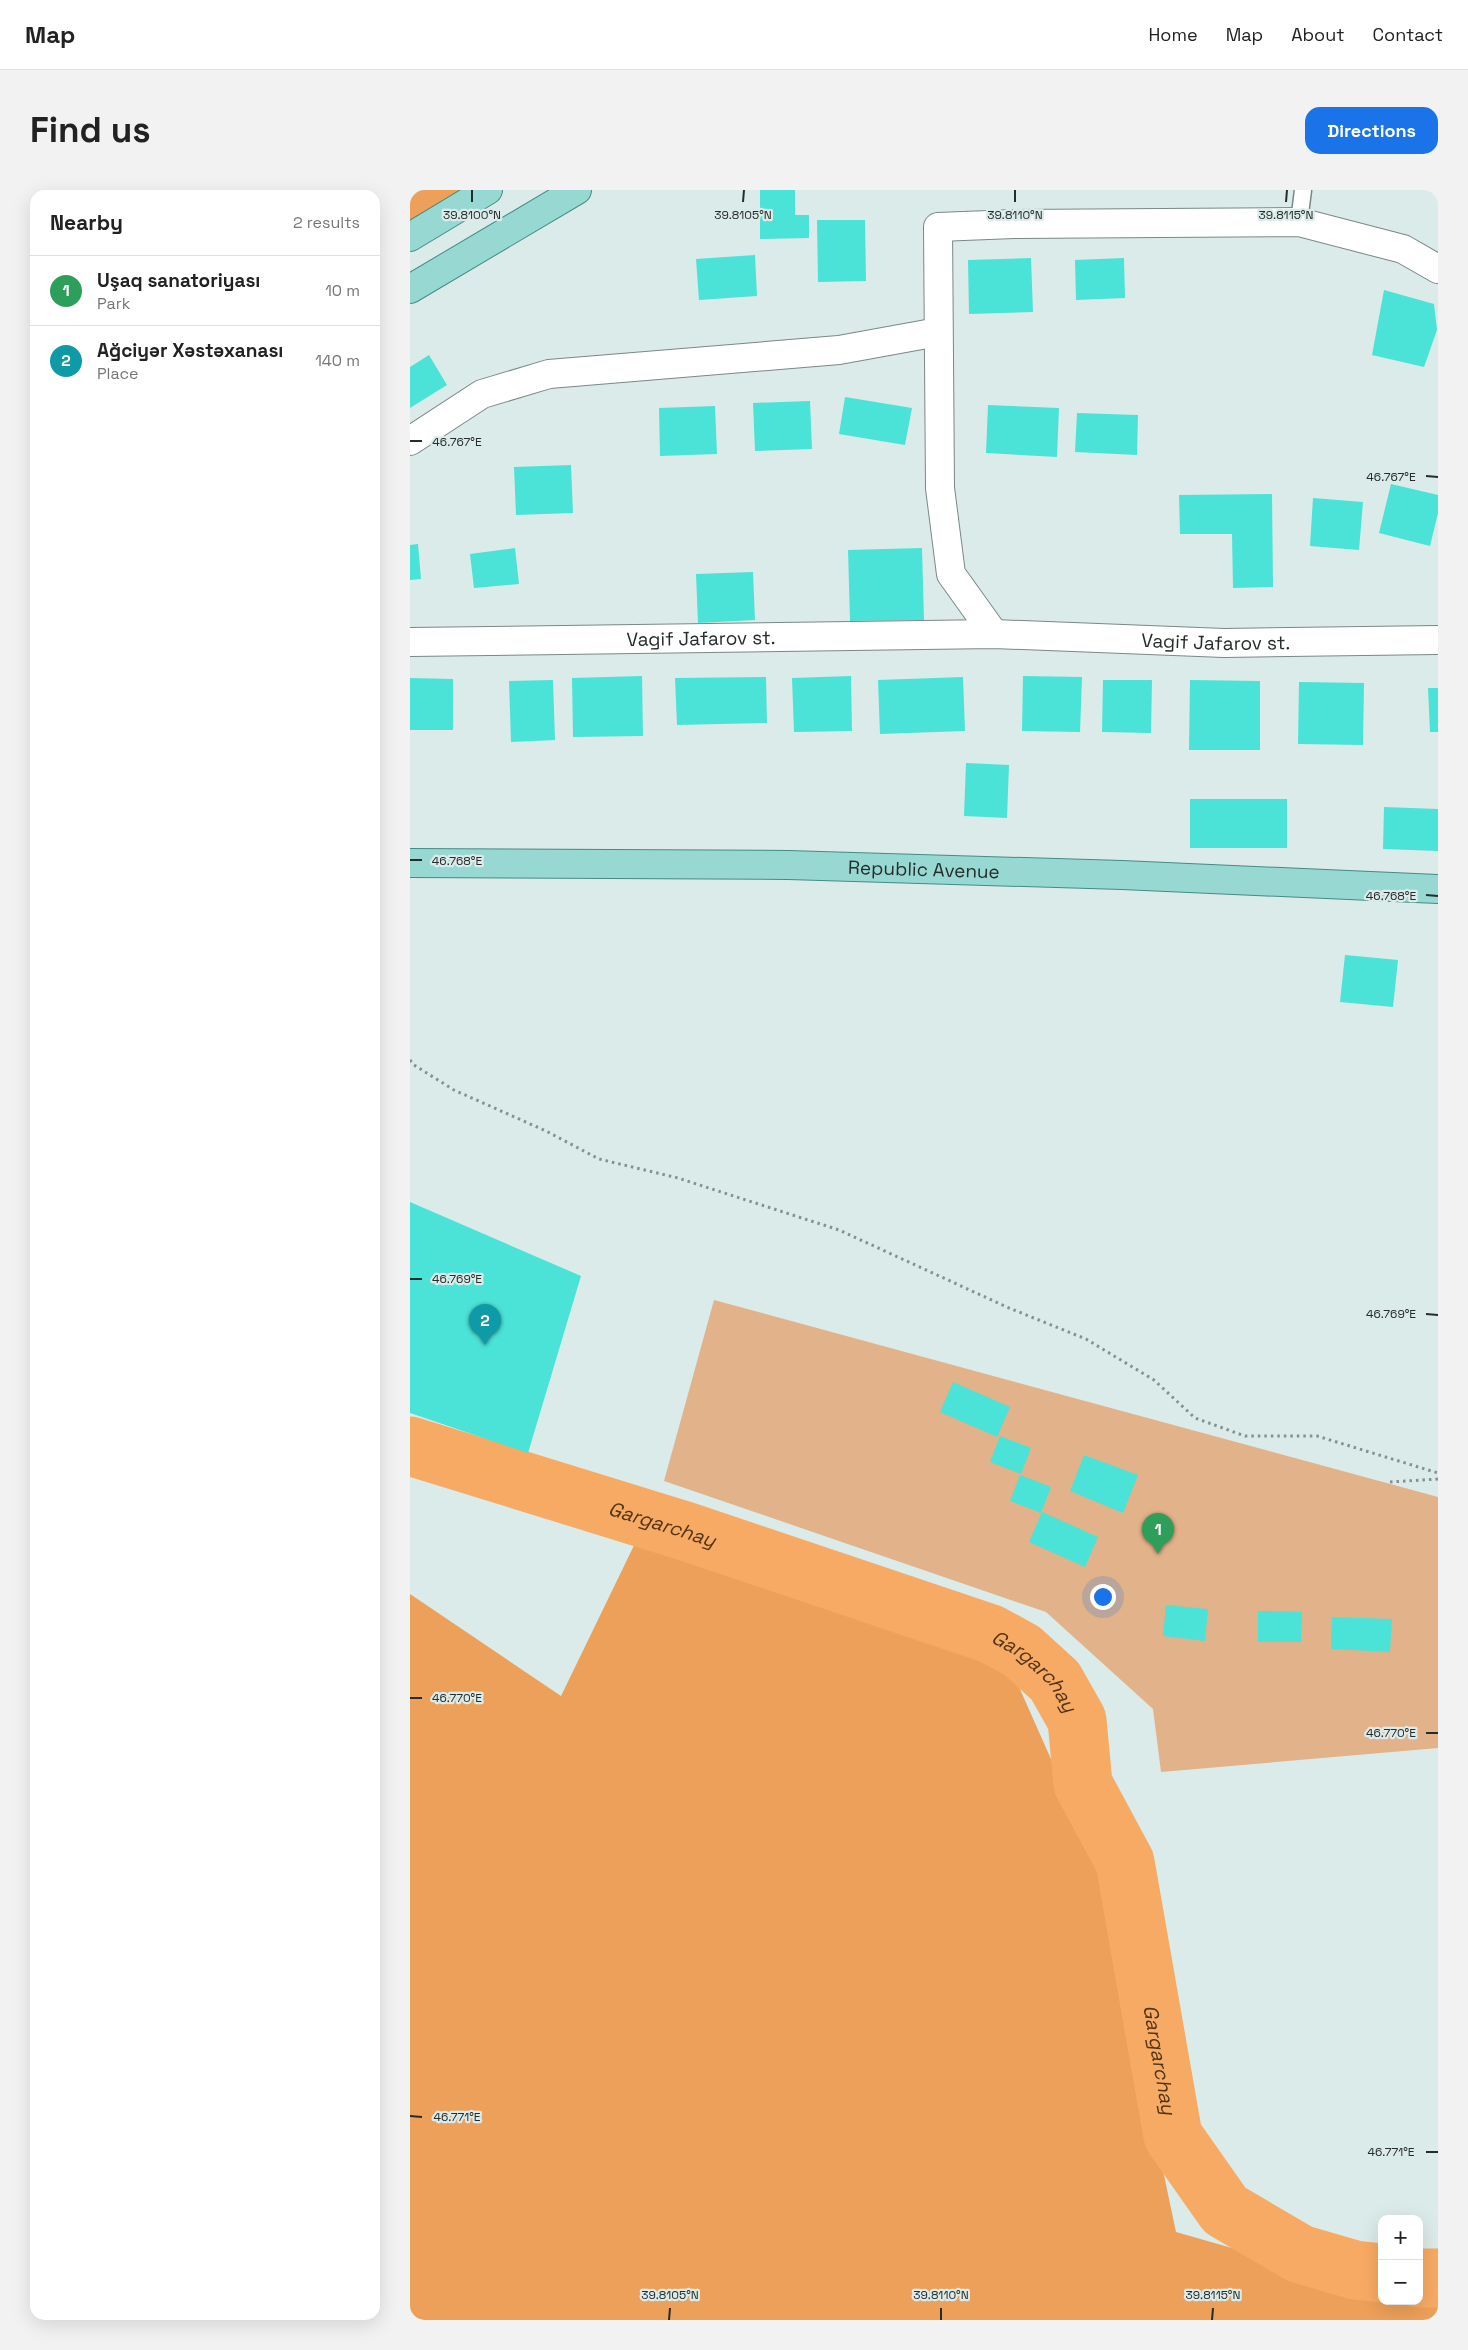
<!DOCTYPE html>
<meta charset="utf-8">
<style>
:root{--surface:#fff;--page:#f2f2f2;--text:#222;--muted:#767676;--line:#e0e0e0;--accent:#1a73e8}
body{margin:0;font-family:"Space Grotesk",sans-serif;background:var(--page);color:var(--text)}
.controls{position:absolute;right:15px;bottom:15px;display:grid;overflow:hidden;border-radius:10px;box-shadow:0 5px 20px #0002}
.controls button{width:45px;height:45px;display:grid;place-items:center;padding:0;border:0;border-bottom:1px solid var(--line);background:var(--surface);color:var(--text);font:25px sans-serif}
.you{position:absolute;left:692px;top:1406px;width:18px;height:18px;margin:-12px;border:4px solid #fff;border-radius:50%;background:#1a73e8;box-shadow:0 0 0 8px #1a73e833}
.badge{display:grid;place-items:center;width:32px;height:32px;border-radius:50%;background:var(--accent);color:#fff;font-size:16px;font-weight:700}
.pin{position:absolute;translate:-50% -41px;filter:drop-shadow(0 1px 2px #0008)}
.pin::after{content:'';position:absolute;top:26px;width:18px;height:15px;background:inherit;clip-path:polygon(0 0,100% 0,50% 100%)}
.list{margin:0;padding:0;list-style:none}
h2{display:flex;justify-content:space-between;align-items:center;height:65px;margin:0;padding:0 20px;font-size:21px}
h2 small{font-size:16px;font-weight:400;color:var(--muted)}
.list li{display:grid;grid-template-columns:32px 1fr auto;gap:15px;align-items:center;box-sizing:border-box;height:70px;padding:0 20px;border-top:1px solid var(--line)}
.list b{display:block;font-size:19px;white-space:nowrap}
.list p{margin:0;font-size:16px;white-space:nowrap;color:var(--muted)}
.list em{font-size:16px;font-style:normal;color:var(--muted)}
.map{position:relative;flex:none;width:1028px;height:2130px;overflow:hidden;border-radius:15px}
header{display:flex;align-items:center;gap:30px;box-sizing:border-box;height:70px;padding:0 25px;background:var(--surface);border-bottom:1px solid var(--line)}
header strong{font-size:24px}
nav{display:flex;gap:28px;margin-inline-start:auto;font-size:18px}
.intro{display:flex;align-items:center;justify-content:space-between;box-sizing:border-box;height:120px;padding:0 30px}
h1{margin:0;font-size:35px}
.button{padding:12px 22px;border-radius:15px;background:var(--accent);color:#fff;font-size:18px;font-weight:700}
main{display:flex;gap:30px;padding:0 30px}
aside{flex:1;background:var(--surface);border-radius:15px;box-shadow:0 5px 20px #0002}
.map>svg:first-child{display:block}
</style>
<header>
<strong>Map</strong>
<nav><a>Home</a><a>Map</a><a>About</a><a>Contact</a></nav>
</header>
<div class="intro"><h1>Find us</h1><a class="button">Directions</a></div>
<main>
<aside>
<h2>Nearby<small>2 results</small></h2>
<ul class="list">
<li><span class="badge" style="background:#2e9e5b">1</span><div><b>Uşaq sanatoriyası</b><p>Park</p></div><em>10 m</em></li>
<li><span class="badge" style="background:#0f9aa8">2</span><div><b>Ağciyər Xəstəxanası</b><p>Place</p></div><em>140 m</em></li>
</ul>
</aside>
<div class="map">
<svg width="1028" height="2130" viewBox="0 0 1028 2130">
<rect width="100%" height="100%" fill="#dbebe9"/>
<path fill="#e2b28a" d="M304,1110L1028,1307V1558L751,1582L743,1519L636,1422L254,1291Z"/>
<path fill="#eda059" d="M0,0H68L0,40Z
M231,1341L597,1470L689,1677L766,2042L972,2101V2111H1009L1028,2117V2130H0V1404L151,1506Z"/>
<g fill="none" stroke-linecap="round" stroke-linejoin="round">
<g stroke="#f7aa63" stroke-width="59">
<path id="s1" d="M0,1256L278,1342L581,1444L612,1461L645,1491L667,1530L673,1594L715,1672L763,1946L815,2020L890,2064L945,2080L972,2083"/>
<path d="M1009,2088H1028"/>
</g>
</g>
<path fill="#4be2d7" d="M350,0H385V25H399V48L350,49Z
M407,30H455L456,91L408,92Z
M345,65L347,106L289,110L286,69Z
M621,68L623,122L559,124L558,70Z
M714,68L715,108L666,110L665,70Z
M974,100L1024,114L1027,140L1014,177L962,165Z
M19,165L37,195L0,218V177Z
M435,207L502,218L495,255L429,244Z
M400,211L402,259L345,261L343,213Z
M578,215L649,218L647,267L576,263Z
M305,216L307,264L250,266L249,218Z
M667,223L728,225L727,265L665,262Z
M161,275L163,323L106,325L104,277Z
M981,294L1028,305V323L1020,356L969,343Z
M862,304L863,397L823,398L822,344H770L769,305Z
M903,308L953,312L949,360L900,356Z
M8,354L11,389L0,390V355Z
M105,358L109,394L64,398L60,364Z
M512,358L514,430L440,431L438,360Z
M343,382L345,430L288,433L286,384Z
M232,486L233,546L163,547L162,488Z
M441,486L442,541L384,542L382,488Z
M613,486L672,487L670,542L612,541Z
M356,487L357,533L267,535L265,488Z
M553,487L555,541L470,544L468,490Z
M0,488L43,489V540H0Z
M143,490L145,550L101,552L99,491Z
M693,490H742L741,543L692,542Z
M780,490L850,491V560H779Z
M889,492L954,493L953,555L888,554Z
M1018,498H1028V542H1020Z
M556,573L599,575L597,628L554,626Z
M780,609H877V658H780Z
M974,617L1028,619V661L973,659Z
M935,765L988,770L983,817L930,812Z
M0,1012L171,1086L118,1263L0,1223Z
M543,1192L600,1217L587,1247L530,1222Z
M590,1246L621,1258L611,1284L580,1272Z
M674,1265L728,1285L713,1323L660,1301Z
M610,1285L641,1297L631,1323L600,1311Z
M632,1322L688,1347L675,1377L619,1352Z
M756,1415L798,1419L795,1451L753,1446Z
M848,1421L892,1422L891,1452H848Z
M922,1427L982,1429L980,1462L921,1459Z"/>
<g fill="none" stroke-linecap="round" stroke-linejoin="round">
<defs>
<path id="lane" d="M889,32L893,0"/>
<g id="street">
<path d="M0,251L72,204L139,184L429,160L528,142"/>
<path d="M584,444L541,384L530,298L528,37L604,34L889,32L993,59L1028,79"/>
<path id="s2" d="M0,452L584,444L814,453L1028,450"/>
</g>
<g id="primary">
<path d="M0,47L78,0"/>
<path d="M0,99L167,0"/>
<path id="s3" d="M0,673L378,675L712,685L1028,699"/>
</g>
</defs>
<use href="#lane" stroke="#7a8886" stroke-width="19"/>
<use href="#street" stroke="#7a8886" stroke-width="30"/>
<use href="#primary" stroke="#448b85" stroke-width="30"/>
<path stroke="#85918f" stroke-width="3" stroke-dasharray="2.5 4" stroke-linecap="butt" d="M0,870L4,875L44,900L136,941L189,969L268,988L429,1040L599,1118L676,1149L744,1190L785,1228L835,1246H907L1028,1283
M980,1292L1028,1289"/>
<use href="#lane" stroke="#fff" stroke-width="16"/>
<use href="#street" stroke="#fff" stroke-width="28"/>
<use href="#primary" stroke="#98d8d3" stroke-width="28"/>
</g>
<path fill="none" stroke="#262c2b" stroke-width="2" d="M62,12V0M333,12L334,0M605,12V0M876,12L877,0M0,251H12M1016,286L1028,287M0,670H12M1016,705L1028,706M0,1089H12M1016,1124L1028,1125M0,1508H12M1016,1543H1028M0,1926L12,1927M1016,1962H1028M259,2130L260,2118M531,2130V2118M802,2130L803,2118"/>
<g text-anchor="middle" stroke-width="4.5" stroke-linejoin="round" paint-order="stroke">
<g font-size="19" fill="#262c2b" stroke="#dbebe9">
<text dy="7" stroke="none"><textPath href="#s2" startOffset="291">Vagif Jafarov st.</textPath></text>
<text dy="7" stroke="none"><textPath href="#s2" startOffset="806">Vagif Jafarov st.</textPath></text>
<text dy="7" stroke="none"><textPath href="#s3" startOffset="514">Republic Avenue</textPath></text>
</g>
<g font-size="20" font-style="italic" fill="#533416" stroke="#dbebe9">
<text dy="7" stroke="none"><textPath href="#s1" startOffset="264">Gargarchay</textPath></text>
<text dy="7" stroke="none"><textPath href="#s1" startOffset="669">Gargarchay</textPath></text>
<text dy="7" stroke="none"><textPath href="#s1" startOffset="1089">Gargarchay</textPath></text>
</g>
</g>
<g font-size="12" text-anchor="middle" fill="#262c2b" stroke="#dbebe9" stroke-width="4.5" stroke-linejoin="round" paint-order="stroke">
<text x="62" y="29">39.8100°N</text>
<text x="333" y="29">39.8105°N</text>
<text x="605" y="29">39.8110°N</text>
<text x="876" y="29">39.8115°N</text>
<text x="47" y="256">46.767°E</text>
<text x="981" y="291">46.767°E</text>
<text x="47" y="675">46.768°E</text>
<text x="981" y="710">46.768°E</text>
<text x="47" y="1093">46.769°E</text>
<text x="981" y="1128">46.769°E</text>
<text x="47" y="1512">46.770°E</text>
<text x="981" y="1547">46.770°E</text>
<text x="47" y="1931">46.771°E</text>
<text x="981" y="1966">46.771°E</text>
<text x="260" y="2109">39.8105°N</text>
<text x="531" y="2109">39.8110°N</text>
<text x="803" y="2109">39.8115°N</text>
</g>
</svg>
<div class="controls">
<button>+</button>
<button>−</button>
</div>
<div class="you"></div>
<div class="pin badge" style="left:748px;top:1364px;background:#2e9e5b">1</div>
<div class="pin badge" style="left:75px;top:1155px;background:#0f9aa8">2</div>
</div>
</main>
